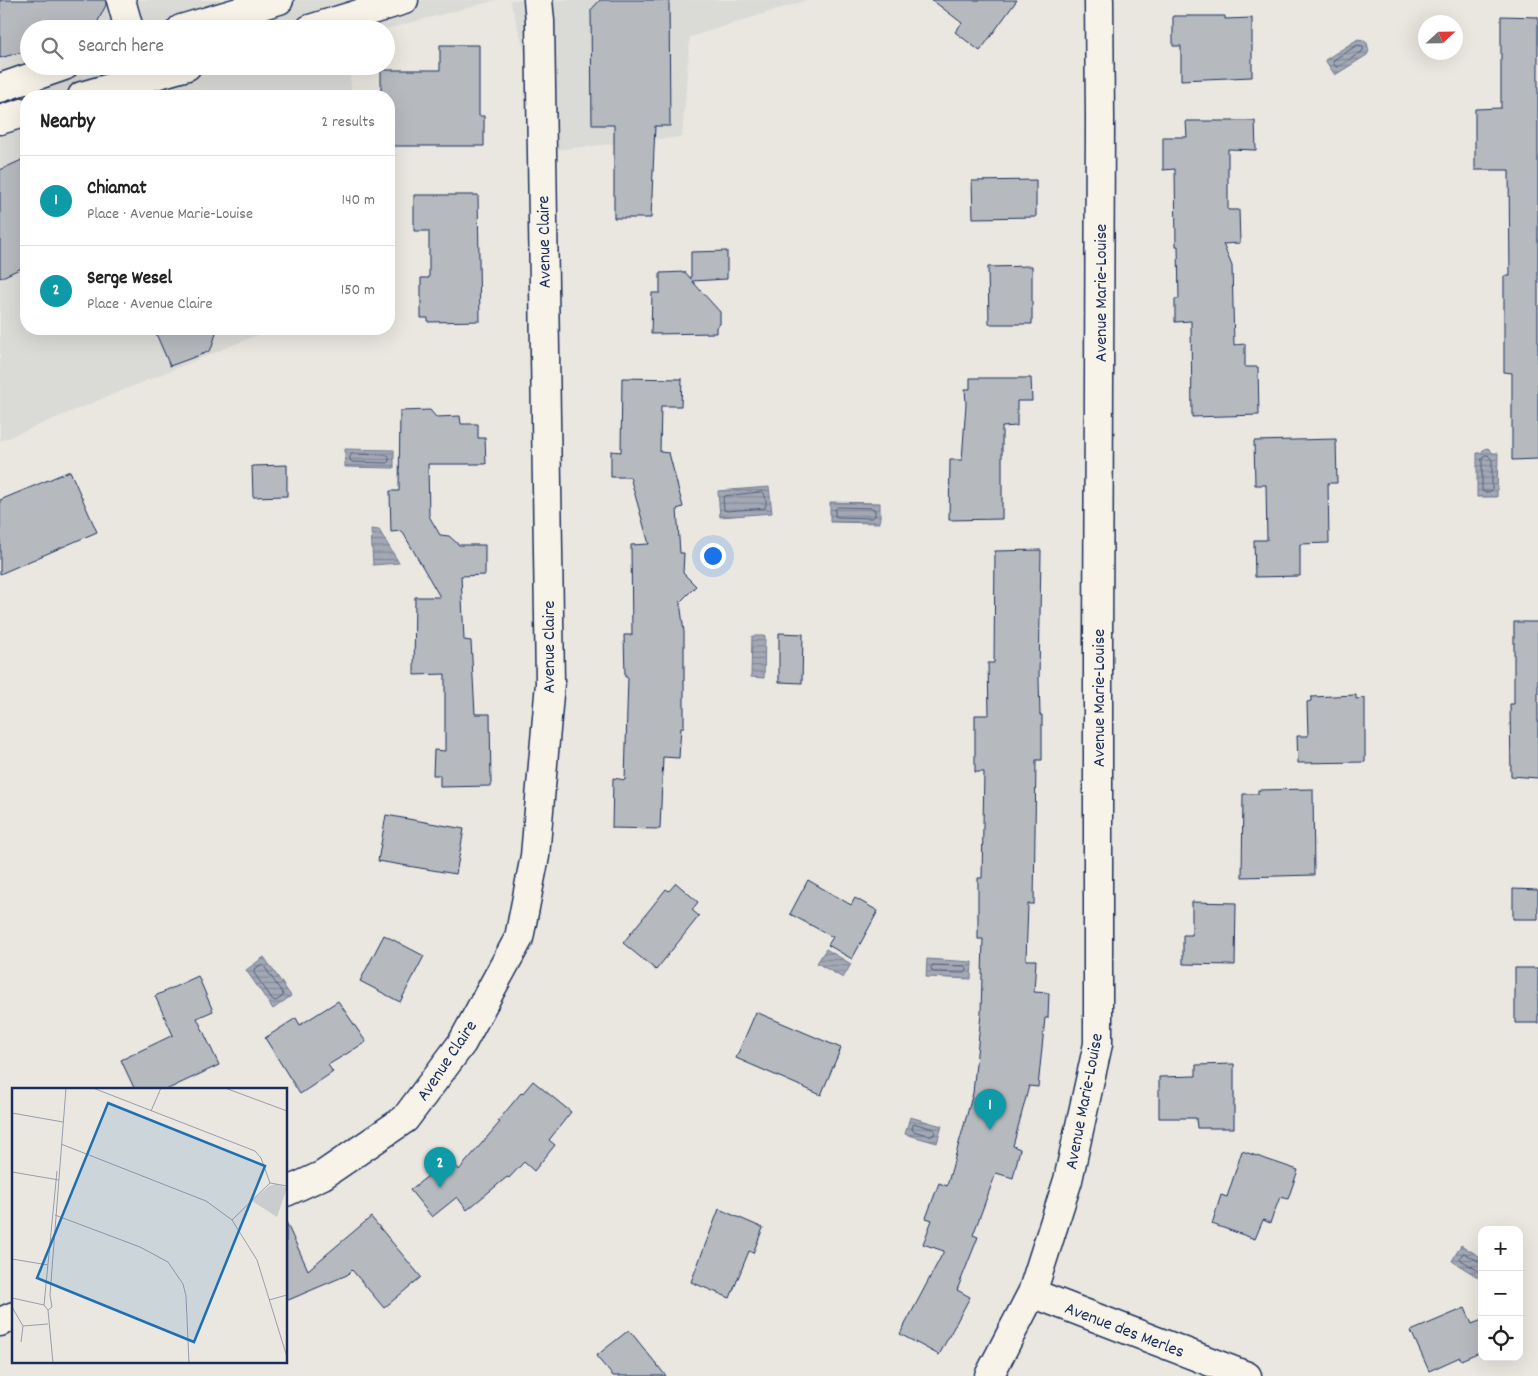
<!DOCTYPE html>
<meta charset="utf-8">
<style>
:root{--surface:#fff;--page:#f6f6f6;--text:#222;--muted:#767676;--line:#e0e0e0;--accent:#1f6fb2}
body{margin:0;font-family:Dekko,sans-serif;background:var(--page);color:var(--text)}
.controls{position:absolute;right:15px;bottom:15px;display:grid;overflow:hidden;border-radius:10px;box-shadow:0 5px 20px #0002}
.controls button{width:45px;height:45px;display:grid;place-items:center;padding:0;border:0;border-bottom:1px solid var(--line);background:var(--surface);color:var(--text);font:25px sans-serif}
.compass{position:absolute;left:1418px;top:15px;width:45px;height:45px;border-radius:50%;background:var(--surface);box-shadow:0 5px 20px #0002;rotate:68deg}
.you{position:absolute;left:712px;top:555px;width:18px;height:18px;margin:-12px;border:4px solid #fff;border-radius:50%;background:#1a73e8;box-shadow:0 0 0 8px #1a73e833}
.badge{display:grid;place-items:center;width:32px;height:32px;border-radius:50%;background:var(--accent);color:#fff;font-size:16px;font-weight:700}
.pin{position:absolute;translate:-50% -41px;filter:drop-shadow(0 1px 2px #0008)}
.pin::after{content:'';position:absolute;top:26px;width:18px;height:15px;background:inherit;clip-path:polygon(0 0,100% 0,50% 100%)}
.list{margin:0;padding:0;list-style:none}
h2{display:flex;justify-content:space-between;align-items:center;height:65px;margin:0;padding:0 20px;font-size:21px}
h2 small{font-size:16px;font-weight:400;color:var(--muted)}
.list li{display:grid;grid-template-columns:32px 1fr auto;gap:15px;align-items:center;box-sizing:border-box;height:90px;padding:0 20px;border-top:1px solid var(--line)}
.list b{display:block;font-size:19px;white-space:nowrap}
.list p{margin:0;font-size:16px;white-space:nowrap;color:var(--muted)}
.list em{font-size:16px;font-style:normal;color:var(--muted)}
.icon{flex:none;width:28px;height:28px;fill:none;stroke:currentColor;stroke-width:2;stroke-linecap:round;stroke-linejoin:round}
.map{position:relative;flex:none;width:1538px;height:1376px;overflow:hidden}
.search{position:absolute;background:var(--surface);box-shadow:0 5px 20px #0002;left:20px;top:20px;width:375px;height:55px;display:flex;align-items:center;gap:12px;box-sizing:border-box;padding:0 18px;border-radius:28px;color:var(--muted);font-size:19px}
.panel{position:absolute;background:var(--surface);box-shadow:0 5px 20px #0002;left:20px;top:90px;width:375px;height:245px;border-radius:20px}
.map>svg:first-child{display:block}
</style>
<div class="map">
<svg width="1538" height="1376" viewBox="0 0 1538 1376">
<defs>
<pattern id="water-rules" width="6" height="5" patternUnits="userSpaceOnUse" patternTransform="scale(1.25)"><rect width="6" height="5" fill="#a3a8b4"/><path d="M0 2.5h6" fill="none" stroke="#848996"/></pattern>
</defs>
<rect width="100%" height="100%" fill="#eae7e0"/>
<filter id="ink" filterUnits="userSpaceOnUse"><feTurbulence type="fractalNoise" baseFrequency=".02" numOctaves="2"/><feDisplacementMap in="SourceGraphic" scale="10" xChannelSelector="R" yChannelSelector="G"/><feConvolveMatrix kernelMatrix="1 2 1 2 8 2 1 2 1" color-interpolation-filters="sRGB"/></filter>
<g filter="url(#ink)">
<path fill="#dadad6" d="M0,0H497L386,29H29V66H349L352,96H26V329H272L0,441Z
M510,0H807L690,37L682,137L553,150Z"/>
<path fill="url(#water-rules)" stroke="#6d7892" d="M1358,39L1363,40L1367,43L1369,51L1367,55L1335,75L1325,60Z
M1488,448L1493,453H1498L1497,497H1477V453H1481L1484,449Z
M345,449L394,450V468L345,467Z
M769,487L772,513L720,517L718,491Z
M830,502L880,503V523L830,522Z
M371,529L379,530L399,563L373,565Z
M752,636H765L764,678L751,677Z
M826,949L851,964L843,978L817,963Z
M264,957L291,996L273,1009L246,970Z
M927,959L972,962L971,979L926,977Z
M910,1117L942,1126L937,1143L905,1134Z
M1461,1245L1482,1258L1481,1279L1452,1261Z"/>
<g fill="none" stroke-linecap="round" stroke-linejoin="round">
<path stroke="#515f80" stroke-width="1" d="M1358,45L1363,46V51L1338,67H1336L1333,63L1334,60Z
M352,454L387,455L389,457V461L387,463L352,462L350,460V457Z
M1485,455H1488L1492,460V490L1489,492H1483L1482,490V459Z
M763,492C766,495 767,505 765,508L727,511L724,510L723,498L725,496Z
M838,507L873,508L875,510V516L872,518L837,517L835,516V510Z
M261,965L264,966L283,994V996L276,1001L273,1000L254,973V970Z
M933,965L965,966L967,968V971L964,973L933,972L931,969Z
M916,1124L934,1129L935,1131L934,1135L931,1136L913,1131L912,1129L913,1125Z
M1482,1262L1478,1261L1464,1253L1462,1254L1460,1258L1461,1260L1482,1273"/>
</g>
<path fill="#b6babf" stroke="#1b2f5e" d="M0,0H106V5L94,29H29V50L0,58Z
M600,0H669L670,126H655L651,218H614V125H592L591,10Z
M932,0H1017L980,51L955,32L962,23Z
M1173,16H1225V19L1252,18V77L1181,80V46H1173Z
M1501,16L1538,17V459L1512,460V373L1504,372V276H1510L1509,170H1475V109L1501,108Z
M440,45H479V116H484V146H389V96H381V70H440Z
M1186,121H1255L1256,150L1228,149V210H1239L1240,243L1223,244L1232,266L1234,345L1245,344V367H1258L1259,415L1192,417L1191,321L1175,322V299H1179L1178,246H1176L1175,169L1163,170V137H1187Z
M26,158V266L0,278V170Z
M1036,180V217L973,218L972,181Z
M414,195H478L480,321L428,322V318H421V278H429V231H414Z
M727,251V279L692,281L720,312V324L716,327V333L651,334L652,293H660V273L685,272L691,279V252Z
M1032,266V324H989L988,267Z
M154,329H217L212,347L208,352L170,366Z
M622,378L682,379L681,406H661L660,452L669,453L683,507L677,509L680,553H684L683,573L696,586L680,602L684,632V727H681L679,758L663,757L660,829L612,828L613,778L625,780L628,677H625L624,635H632L631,545L649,544L630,477H611V451L621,452Z
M970,378H1031L1032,401H1017V426L1002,427V519L949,520L950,460H962L966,404L965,389H970Z
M430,410L436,417L460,416L461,424H478V438H485L486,464H428L429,516L440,535L449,536L459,545H485V575L461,576L464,640L471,641L475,714H490L491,786L440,787V775H433L434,750L445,751V674L414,675L415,597H440L402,531L391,532L390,491H399L400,411Z
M1336,439L1337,483H1328L1329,543L1300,544V576L1255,577L1254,540H1267L1266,485H1255L1254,441Z
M287,465V496L253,497L252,466Z
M70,471L97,532L0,574V500Z
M1041,550L1039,680L1040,715H1042V760H1036L1034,904H1028L1026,960H1036L1034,992L1049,993L1048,1018H1045L1038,1087L1029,1086L1013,1146L1020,1149L1013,1178L996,1173L973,1235L978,1237L957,1290L970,1297L939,1355L900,1334L944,1251L923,1244L932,1220L926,1218L939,1183L947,1186L973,1093L981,1014L983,939H978V878H982L984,772H975V715H989L988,663H994L995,551Z
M1514,622H1538V778L1511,776L1510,704H1514Z
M779,633L803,634L802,683L779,682Z
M1356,695V699L1365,698V762L1298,763L1297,736H1308L1307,702L1311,701V697Z
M1313,789L1314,875L1242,877L1243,794H1258V790Z
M386,815L464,829L456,874L378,861Z
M808,880L851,905L855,898L878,911L852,959L828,945L833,937L790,914Z
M676,883L698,902L692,910L699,916L656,970L623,943L666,889L669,891Z
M1513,889L1538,890V919H1513Z
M1192,902L1236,903L1235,965L1183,964V935H1192Z
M384,935L424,956L400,1002L360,981Z
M1515,968H1538V1023H1515Z
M198,976L213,1011L197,1018L219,1065L166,1090H135L121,1060L173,1035L155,996Z
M338,1001L366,1042L328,1065L333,1072L300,1094L265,1038L296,1018L300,1025Z
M756,1012L841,1048L821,1095L736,1058Z
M1234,1064V1128H1197L1196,1118H1159V1077L1196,1076V1065Z
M533,1081L571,1112L549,1140L555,1145L534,1171L524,1162L509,1178L507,1177L467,1210L457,1197L432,1217L410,1190L451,1158L459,1170L500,1122L498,1121L521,1093L522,1094Z
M1242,1151L1298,1170L1288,1199L1280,1197L1270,1223L1263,1220L1255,1239L1212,1224L1221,1195L1227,1197Z
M719,1209L763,1228L753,1253L749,1251L730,1298L691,1282Z
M371,1217L421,1277L384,1308L352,1270L347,1275L286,1301V1222L308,1270Z
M1465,1308L1472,1324L1482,1320V1351L1461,1360L1460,1357L1429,1371L1411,1331Z
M629,1330L666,1376H613L596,1356Z"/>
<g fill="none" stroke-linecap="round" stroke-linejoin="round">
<defs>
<path id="street" d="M121,0L129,29
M286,1192L323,1175L405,1119L462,1043L519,938L535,856L550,683L540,21L538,0
M1032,1293L1247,1376
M0,1322L14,1316
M989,1376L1032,1293L1068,1180L1098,1044V646L1100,118L1099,0"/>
<path id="primary" d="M181,29L279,0
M310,29L404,0
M0,88L64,66
M82,96L187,66
M0,120L26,112"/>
</defs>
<use href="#street" stroke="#1b2f5e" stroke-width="31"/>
<use href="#primary" stroke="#1b2f5e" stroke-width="31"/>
<use href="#street" stroke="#f7f3e8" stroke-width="28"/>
<use href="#primary" stroke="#f7f3e8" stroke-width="28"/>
</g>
</g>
<g text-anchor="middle" stroke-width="4.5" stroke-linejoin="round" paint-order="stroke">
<g font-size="18" fill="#1b2f5e" stroke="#f7f3e8">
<text transform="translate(543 242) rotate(-91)" y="6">Avenue Claire</text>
<text transform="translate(1100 293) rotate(-90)" y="6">Avenue Marie-Louise</text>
<text transform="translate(548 647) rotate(-90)" y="6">Avenue Claire</text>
<text transform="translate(1098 698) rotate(-90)" y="6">Avenue Marie-Louise</text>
<text transform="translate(446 1060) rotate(-56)" y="6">Avenue Claire</text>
<text transform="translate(1083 1101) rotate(-79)" y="6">Avenue Marie-Louise</text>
<text transform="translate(1125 1329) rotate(21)" y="6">Avenue des Merles</text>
</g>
</g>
<g transform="translate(12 1088)">
<rect width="275" height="275" fill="#eae7e0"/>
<path d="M264,96L275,100L265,129L240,113L257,98Z" fill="#cbcccd"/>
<path fill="none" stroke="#979dac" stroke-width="1" d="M81,0L243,63L249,70L258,95M213,0L275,23M139,23L149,0M0,25L51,34M49,56L194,113L220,132L245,172L275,269M0,84L47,92M43,127L128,159L156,174L171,196L174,208L177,275M220,132L258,95L275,98M0,171L36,177M0,210L32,217M257,212L275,207M0,219L11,238M36,222L32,217L45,83M9,254L11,238L36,236M41,275L36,222L40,219L38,207L54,0"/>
<path fill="#1f6fb2" fill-opacity="0.15" stroke="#1f6fb2" stroke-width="2.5" d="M96,15L253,78L182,254L25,190Z"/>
<rect width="275" height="275" fill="none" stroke="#1b2f5e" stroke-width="2.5"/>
</g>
</svg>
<div class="controls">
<button>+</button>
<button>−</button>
<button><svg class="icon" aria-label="locate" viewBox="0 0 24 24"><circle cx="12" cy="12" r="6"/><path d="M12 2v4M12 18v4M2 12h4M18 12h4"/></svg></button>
</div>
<svg class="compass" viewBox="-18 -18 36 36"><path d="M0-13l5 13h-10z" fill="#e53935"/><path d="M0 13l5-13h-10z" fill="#767676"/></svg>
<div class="you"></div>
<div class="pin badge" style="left:990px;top:1130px;background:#0f9aa8">1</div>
<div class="pin badge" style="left:440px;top:1188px;background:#0f9aa8">2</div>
<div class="search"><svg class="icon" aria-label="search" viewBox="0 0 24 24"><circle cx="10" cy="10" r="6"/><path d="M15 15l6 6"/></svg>Search here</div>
<section class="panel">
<h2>Nearby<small>2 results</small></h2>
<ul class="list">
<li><span class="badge" style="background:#0f9aa8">1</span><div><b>Chiamat</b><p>Place · Avenue Marie-Louise</p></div><em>140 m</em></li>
<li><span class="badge" style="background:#0f9aa8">2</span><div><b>Serge Wesel</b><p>Place · Avenue Claire</p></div><em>150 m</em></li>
</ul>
</section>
</div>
